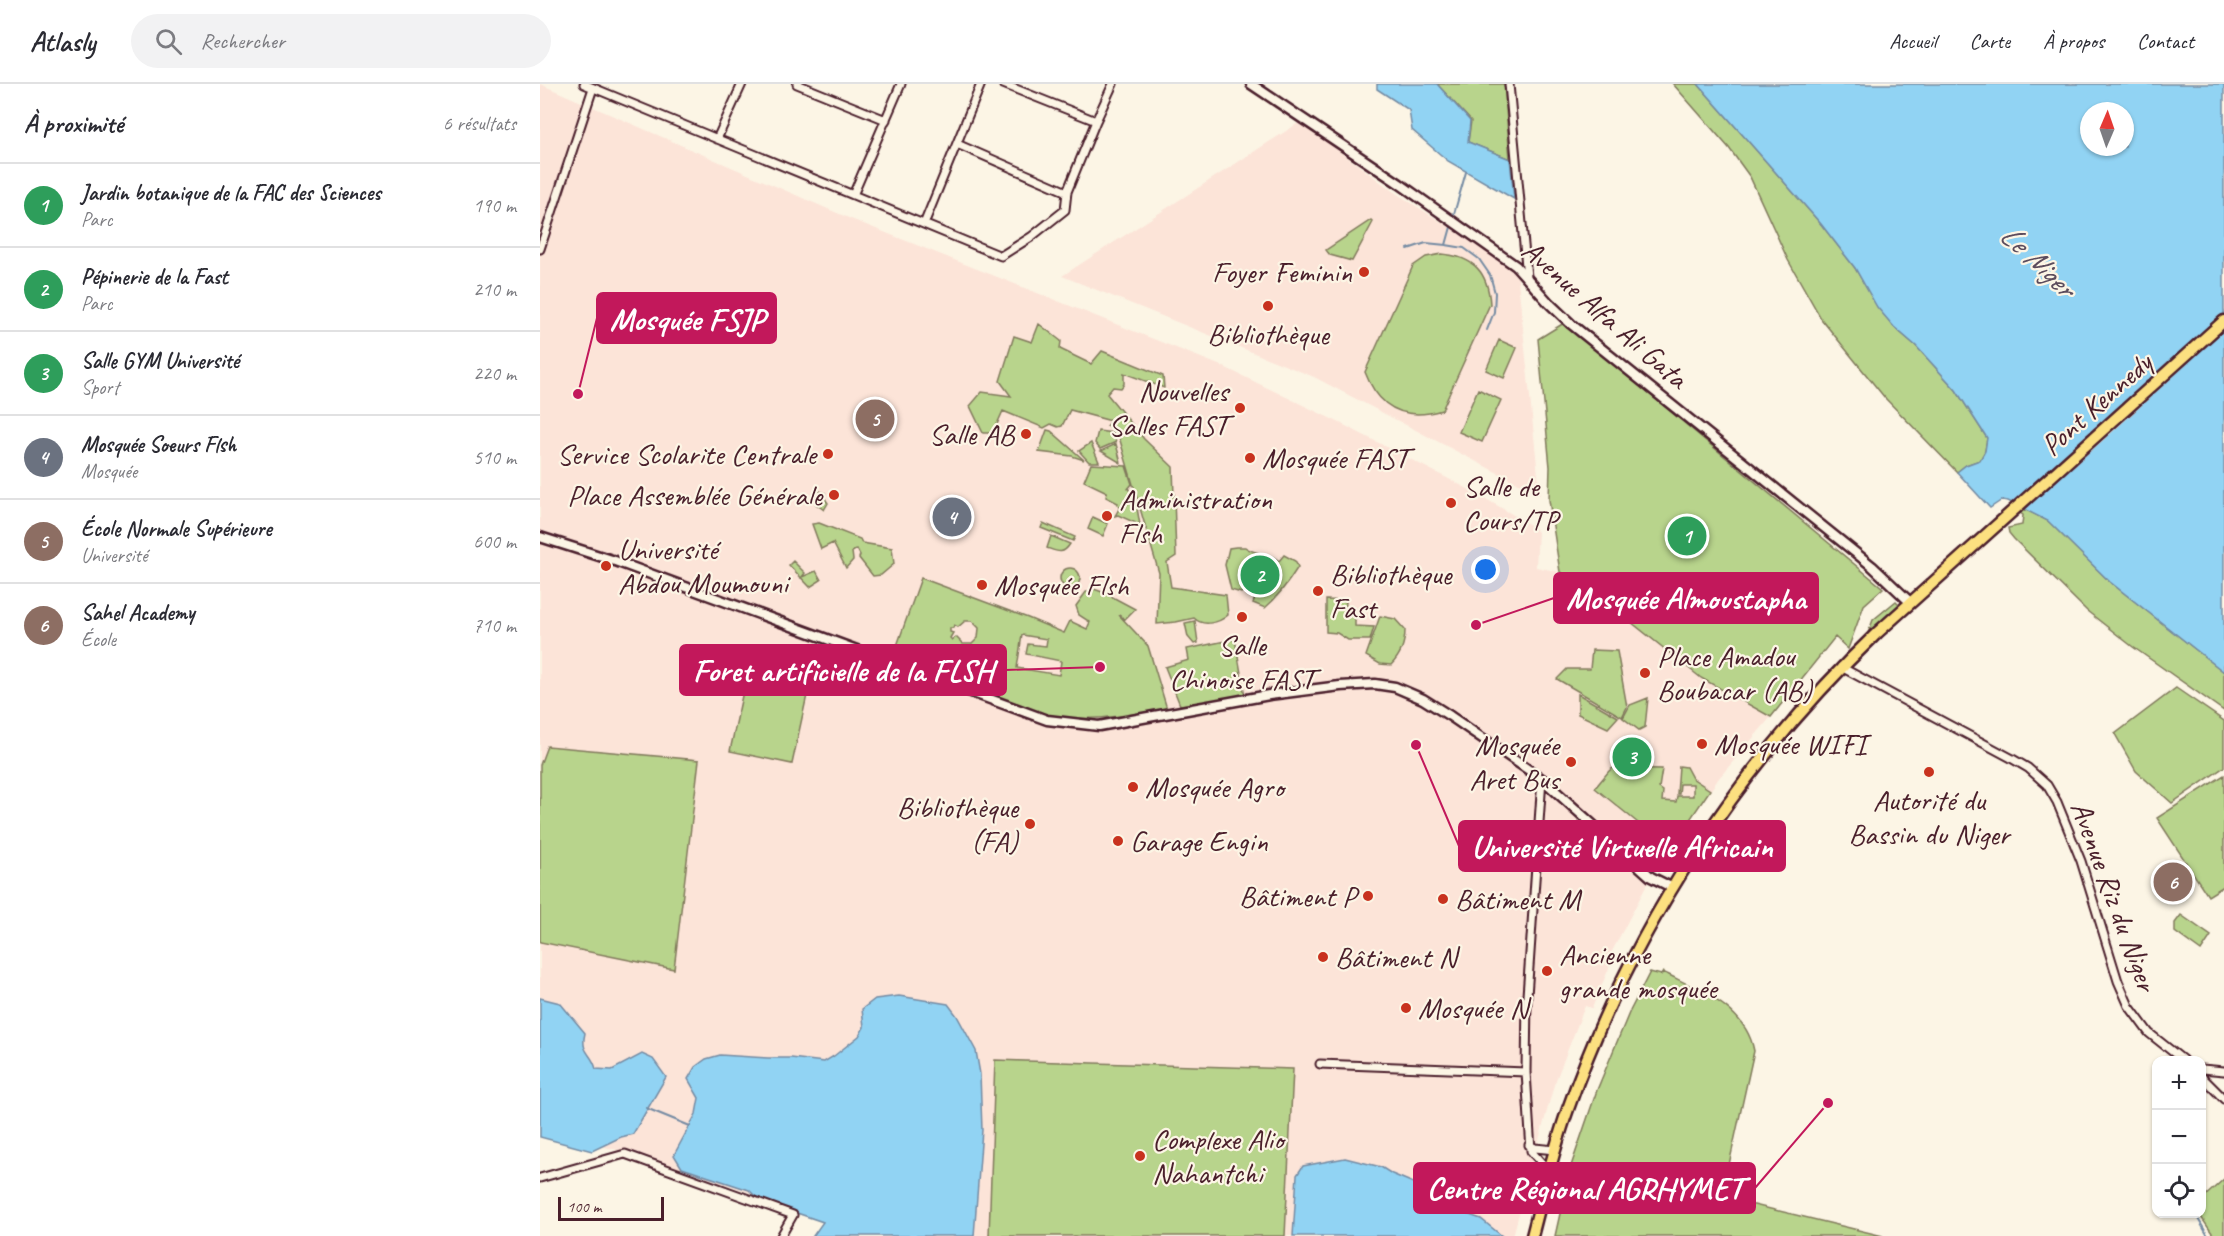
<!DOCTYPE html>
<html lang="fr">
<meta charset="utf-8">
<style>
:root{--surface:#fff;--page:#f2f2f3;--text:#2b2b33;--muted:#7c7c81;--line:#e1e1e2;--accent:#2563eb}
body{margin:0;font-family:Caveat,sans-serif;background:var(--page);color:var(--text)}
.controls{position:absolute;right:18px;bottom:18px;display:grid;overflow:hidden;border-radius:12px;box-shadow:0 2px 4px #0004}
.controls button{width:54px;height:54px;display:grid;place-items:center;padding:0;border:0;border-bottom:2px solid var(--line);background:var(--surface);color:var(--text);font:30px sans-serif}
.compass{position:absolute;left:1540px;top:18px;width:54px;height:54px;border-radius:50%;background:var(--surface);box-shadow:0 2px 4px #0004;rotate:2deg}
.scale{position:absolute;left:18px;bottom:15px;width:106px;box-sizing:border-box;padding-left:6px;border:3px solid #4a1f2b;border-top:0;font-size:16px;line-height:21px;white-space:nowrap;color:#4a1f2b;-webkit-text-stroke:4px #fcf5e5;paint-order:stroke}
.you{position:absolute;left:946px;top:486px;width:21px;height:21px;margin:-15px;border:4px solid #fff;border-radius:50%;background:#1a73e8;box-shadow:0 0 0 9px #1a73e833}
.badge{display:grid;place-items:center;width:39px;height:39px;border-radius:50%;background:var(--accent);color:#fff;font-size:20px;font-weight:700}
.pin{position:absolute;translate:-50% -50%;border:3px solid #fff;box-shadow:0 2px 6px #0006}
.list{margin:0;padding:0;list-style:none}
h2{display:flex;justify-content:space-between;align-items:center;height:78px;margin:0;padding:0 24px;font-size:26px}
h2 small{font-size:20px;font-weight:400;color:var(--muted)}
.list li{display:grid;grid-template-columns:39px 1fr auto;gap:18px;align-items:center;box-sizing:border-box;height:84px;padding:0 24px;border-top:2px solid var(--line)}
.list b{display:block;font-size:22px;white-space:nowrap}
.list p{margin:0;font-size:20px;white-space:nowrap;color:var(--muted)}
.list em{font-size:20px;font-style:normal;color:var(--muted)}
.icon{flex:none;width:33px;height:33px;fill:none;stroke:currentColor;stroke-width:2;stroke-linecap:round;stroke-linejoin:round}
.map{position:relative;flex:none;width:1684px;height:1152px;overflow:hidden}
header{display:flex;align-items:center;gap:36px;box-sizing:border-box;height:84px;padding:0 30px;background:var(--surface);border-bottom:2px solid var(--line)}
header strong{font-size:28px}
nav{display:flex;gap:33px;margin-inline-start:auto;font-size:21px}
.search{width:420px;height:54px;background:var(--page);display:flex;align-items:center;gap:15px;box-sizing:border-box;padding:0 21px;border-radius:33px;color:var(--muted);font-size:22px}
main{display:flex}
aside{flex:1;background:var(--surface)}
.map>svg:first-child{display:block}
</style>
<header>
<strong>Atlasly</strong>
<div class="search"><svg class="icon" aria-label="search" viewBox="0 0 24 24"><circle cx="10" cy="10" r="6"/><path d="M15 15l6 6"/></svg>Rechercher</div>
<nav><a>Accueil</a><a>Carte</a><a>À propos</a><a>Contact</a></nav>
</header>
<main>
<aside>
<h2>À proximité<small>6 résultats</small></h2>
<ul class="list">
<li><span class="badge" style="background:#2e9e5b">1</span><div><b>Jardin botanique de la FAC des Sciences</b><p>Parc</p></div><em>190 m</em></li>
<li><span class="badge" style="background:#2e9e5b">2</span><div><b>Pépinerie de la Fast</b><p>Parc</p></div><em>210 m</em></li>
<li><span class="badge" style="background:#2e9e5b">3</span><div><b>Salle GYM Université</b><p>Sport</p></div><em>220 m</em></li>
<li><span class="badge" style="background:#6b7280">4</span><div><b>Mosquée Soeurs Flsh</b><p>Mosquée</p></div><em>510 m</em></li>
<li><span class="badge" style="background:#8d6e63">5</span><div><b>École Normale Supérieure</b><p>Université</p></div><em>600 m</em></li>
<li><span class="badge" style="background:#8d6e63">6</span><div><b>Sahel Academy</b><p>École</p></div><em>710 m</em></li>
</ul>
</aside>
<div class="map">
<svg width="1684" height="1152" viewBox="0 0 1684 1152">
<rect width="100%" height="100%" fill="#fcf5e5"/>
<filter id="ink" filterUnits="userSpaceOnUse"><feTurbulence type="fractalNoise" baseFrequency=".0167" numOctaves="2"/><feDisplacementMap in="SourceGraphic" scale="12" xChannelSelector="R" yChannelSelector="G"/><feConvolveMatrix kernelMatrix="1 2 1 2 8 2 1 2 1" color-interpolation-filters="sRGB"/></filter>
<g filter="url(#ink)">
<path fill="#fce4d8" d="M0,0L311,135L684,283L800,339L936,409L992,442L998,448L996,483L1020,488L1047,503L1185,606L1231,633L1179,694L1111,793L1069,873L1073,875L1052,924L1045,922L1014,1001L973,1152H336L99,1071L39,1057L0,1041Z
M760,38L854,108L977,186L1000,411L774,293L522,192Z"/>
<path fill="#b8d48c" stroke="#817a5c" stroke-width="1.5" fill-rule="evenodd" d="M897,0H964L970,75L928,58L931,37Z
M1133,0H1158L1281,140L1315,184L1338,223L1354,243L1376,262L1416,306L1447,354L1445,367L1440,376L1426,381L1417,388L1345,314L1282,236L1248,176L1210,93L1189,64Z
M831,136L833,138L812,177L790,171L786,166Z
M902,170C934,173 948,188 950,220L902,326C865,337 839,325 825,288L873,182L886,173Z
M1024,239L1343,504L1324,521L1308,565L1295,553L1231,633L1161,594L1047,503L1020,488L1009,416L1010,383L998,255Z
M499,240L521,257L520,265L551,280L562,267L623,292L624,304L584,289V300L581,304L573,303L567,310L604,355L633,383L636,472L627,478L631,503L686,511L688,531C679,539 663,543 654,534L636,538L617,540L619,489L577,346L567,342L571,337L530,326L522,342L518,343L511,340L504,344L463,327L453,349H443L430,322L442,308L471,312L460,297L474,252L492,258Z
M959,256L977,264L964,294L946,286Z
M938,305L961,316L942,358L919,348Z
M507,346L511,347L544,376L532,372L499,368Z
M558,347L573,349L576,358L560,365L555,359Z
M551,359L559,378H549L539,367Z
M576,360L581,379L561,367Z
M551,380L586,382L592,400L588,405L593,409L581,426L595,412L600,441L578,431L575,432L580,423L577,421L578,419L566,413L567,408L544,397Z
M279,407L285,409L284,413L288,419L284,426L276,420L274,413Z
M1484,425L1508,437L1570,498L1684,588V627L1593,563L1547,527L1474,455L1469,449L1468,444L1482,441L1483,431L1480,429Z
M553,433L568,440L563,452L548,445Z
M279,439L320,455L322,459L352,464L354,480L341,491L333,492L319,474L320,471L317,465L312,468L313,476L306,484L293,459L281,465L272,440Z
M503,439L535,453L533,457L501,444Z
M511,452L530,460C523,471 518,468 507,464Z
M696,463H705C715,471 729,468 739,477L744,471L755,477L758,483C748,499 739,512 725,524L713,519L716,511L707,505L701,509L691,506L685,481L689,464Z
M253,477L265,489L262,493L276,487L281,496L270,503L249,481Z
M520 494a10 10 0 1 1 20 0a10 10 0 1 1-20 0Z
M381,494L488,534L524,549L530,537L547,545L550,538L539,531L536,522L546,508L554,505L565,509L595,525L585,535L579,531L608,562L627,625C579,632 541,641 493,627L353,573ZM425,537H432L439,544L438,554L432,560H423L416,553L412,556L410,554L413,549L410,548V544H413L414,541L418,543ZM482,551L507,555L506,562L488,560L486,570L521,577L519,591L477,584Z
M786,516L806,517L805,531L815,532V542L834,543L830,556H808L797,549L786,548Z
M1356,517L1361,522L1329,550L1328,549L1333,536Z
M840,532L855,535L865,546C865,560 861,571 851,581L840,580L826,572Z
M655,537L658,559L654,560L648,553L645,539Z
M695,555L705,612L640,621L625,583L649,576L647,565Z
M1052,566L1077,567L1087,623L1082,633L1017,595L1027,585H1050Z
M210,575L272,588L252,680L190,667Z
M1636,604L1684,637V683L1632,719L1596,687L1575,650Z
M1038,610L1078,633L1068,644L1038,630Z
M1108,614L1105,643L1099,646L1083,634L1090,621Z
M7,662L159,676L134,885L0,858V681Z
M1139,682L1146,683L1152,694L1170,706L1130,765L1055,704L1069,687L1073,684L1122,685L1119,704L1123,707L1122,717L1136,718L1137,712H1153V700H1140L1139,710H1137Z
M1684,691V802L1668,812L1617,734Z
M1641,831L1671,852L1661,867L1635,848V839Z
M1110,888L1121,891L1123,888C1158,906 1206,923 1214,967L1188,1085L1185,1120L1214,1121L1343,1152H1015L1030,1085L1057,1006L1089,929Z
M455,976L753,985L745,1152H449Z
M1684,1095V1152H1674L1659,1130H1662V1115Z"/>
<path fill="#91d3f3" stroke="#758ba3" stroke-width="1.5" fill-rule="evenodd" d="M837,0H897L930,37L928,58L970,75L974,115L908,77L872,46L869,26L837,5Z
M1158,0H1684V588L1570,498L1508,437L1468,417L1462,416L1450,424L1417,388L1426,381L1440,376L1445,367L1447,354L1416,306L1376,262L1354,243L1337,223L1315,184L1281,140ZM1549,27H1585V63H1549Z
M359,912L408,920L417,932L436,967L440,990L442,1046L434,1152H273L283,1138L219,1116L209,1106L142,1084L134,1071L156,1030L159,1014L148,995L155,983L166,975L180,971L228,974H251L284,978L294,972L319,952L324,943L322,925L335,915Z
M0,914L20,919L45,949C40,970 52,968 56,985L72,986L102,970L113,975L126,993L93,1050L81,1053L52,1067L0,1053Z
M805,1074L841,1083L852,1090L909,1114L927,1130L941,1135L962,1152H753L757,1091L763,1082Z"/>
<path fill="#fcf5e5" d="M1684,233V246L1568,352L1482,427L1473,422Z"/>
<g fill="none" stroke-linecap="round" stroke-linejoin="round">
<path stroke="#758ba3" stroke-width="2" d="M914,130L926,88
M906,161L911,143
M868,165L886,159L906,161L924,164L939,175L950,191L955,209L954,228L947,246
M106,1024L150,1042
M1657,1133L1668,1152"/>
<defs>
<path id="minor" d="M44,0L461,172L491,153L525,126L527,108L556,37L463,0
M257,0L346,36
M969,0L987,193
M556,37L573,0
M177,55L202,0
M417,60L527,108
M313,111L361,0
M384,140L441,0
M0,165L53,4
M1301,583L1471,674L1488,684L1507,701L1517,718L1541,777L1578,897L1589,922L1609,949L1643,976
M1002,695L987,912L986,988L991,1067L1009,1087
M780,980L986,988
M1662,985L1684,987
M1662,993L1684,1015
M989,1061L995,1064L1015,1066
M0,1094L85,1070L253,1131L241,1152"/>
<path id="tertiary" d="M711,0L860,100L976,182L1009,219L1031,240L1332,482L1371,519
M0,453L75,477L507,636L559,642L729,611L800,602L835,600L855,603L883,615L910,632L1002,695L1111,793L1133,804"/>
<path id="primary" d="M992,1152C1003,1110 1013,1067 1028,1025C1091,845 1199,681 1337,549L1684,237"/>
</defs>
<use href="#minor" stroke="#4a1f2b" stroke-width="11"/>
<use href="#tertiary" stroke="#4a1f2b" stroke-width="13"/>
<use href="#primary" stroke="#4a1f2b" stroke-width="15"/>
<use href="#minor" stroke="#fcf5e5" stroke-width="7"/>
<use href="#tertiary" stroke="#fcf5e5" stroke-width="8"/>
<use href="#primary" stroke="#fce080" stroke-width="10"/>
</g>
</g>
<g fill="#c8321e" stroke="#fcf5e5" stroke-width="2">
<circle cx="824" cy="188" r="6"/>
<circle cx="728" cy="222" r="6"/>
<circle cx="700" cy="324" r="6"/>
<circle cx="486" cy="350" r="6"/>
<circle cx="288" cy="370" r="6"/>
<circle cx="710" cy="374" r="6"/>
<circle cx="294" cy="411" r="6"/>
<circle cx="911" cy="419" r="6"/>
<circle cx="567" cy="432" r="6"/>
<circle cx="66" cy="482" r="6"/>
<circle cx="442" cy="501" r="6"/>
<circle cx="778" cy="507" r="6"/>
<circle cx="702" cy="533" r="6"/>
<circle cx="1105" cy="589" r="6"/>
<circle cx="1162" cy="660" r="6"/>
<circle cx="1031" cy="678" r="6"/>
<circle cx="1389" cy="688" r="6"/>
<circle cx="593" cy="703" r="6"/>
<circle cx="490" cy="740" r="6"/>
<circle cx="578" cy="757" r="6"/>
<circle cx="828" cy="812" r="6"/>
<circle cx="903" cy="815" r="6"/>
<circle cx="783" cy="873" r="6"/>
<circle cx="1007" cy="887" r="6"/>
<circle cx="866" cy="924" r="6"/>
<circle cx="600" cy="1072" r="6"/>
</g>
<g text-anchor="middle" stroke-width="4.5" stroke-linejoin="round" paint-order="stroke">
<g font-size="30" fill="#4a1f2b" stroke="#fcf5e5" text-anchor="start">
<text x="812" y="198" text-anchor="end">Foyer Feminin</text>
<text x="728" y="260" text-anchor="middle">Bibliothèque</text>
<text x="688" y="317" text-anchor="end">Nouvelles<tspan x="688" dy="34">Salles FAST</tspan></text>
<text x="474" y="360" text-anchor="end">Salle AB</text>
<text x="276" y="380" text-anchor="end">Service Scolarite Centrale</text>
<text x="722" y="384">Mosquée FAST</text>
<text x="923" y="412">Salle de<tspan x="923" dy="34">Cours/TP</tspan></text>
<text x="282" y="421" text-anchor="end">Place Assemblée Générale</text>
<text x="579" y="425">Administration<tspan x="579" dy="34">Flsh</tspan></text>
<text x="78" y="475">Université<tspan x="78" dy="34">Abdou Moumouni</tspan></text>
<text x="790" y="500">Bibliothèque<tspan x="790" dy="34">Fast</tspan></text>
<text x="454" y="511">Mosquée Flsh</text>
<text x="702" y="571" text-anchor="middle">Salle<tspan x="702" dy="34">Chinoise FAST</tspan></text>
<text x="1117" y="582">Place Amadou<tspan x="1117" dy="34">Boubacar (AB)</tspan></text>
<text x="1174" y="670">Mosquée WIFI</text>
<text x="1019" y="671" text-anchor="end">Mosquée<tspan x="1019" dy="34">Aret Bus</tspan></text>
<text x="605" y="713">Mosquée Agro</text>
<text x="1389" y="726" text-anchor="middle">Autorité du<tspan x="1389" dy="34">Bassin du Niger</tspan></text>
<text x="478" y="733" text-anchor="end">Bibliothèque<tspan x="478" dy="34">(FA)</tspan></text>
<text x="590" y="767">Garage Engin</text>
<text x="816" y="822" text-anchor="end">Bâtiment P</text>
<text x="915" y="825">Bâtiment M</text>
<text x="1019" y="880">Ancienne<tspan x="1019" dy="34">grande mosquée</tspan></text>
<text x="795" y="883">Bâtiment N</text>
<text x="878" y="934">Mosquée N</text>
<text x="612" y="1065">Complexe Alio<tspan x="612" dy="34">Nahantchi</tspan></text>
</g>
<g font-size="30" fill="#4a1f2b" stroke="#fcf5e5">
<text transform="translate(1065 230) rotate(41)" y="10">Avenue Alfa Ali Gata</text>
<text transform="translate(1556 320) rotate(-42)" y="10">Pont Kennedy</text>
<text transform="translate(1574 812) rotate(70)" y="10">Avenue Riz du Niger</text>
</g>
<g font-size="32" font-style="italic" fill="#5c4c5d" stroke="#fcf5e5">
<text transform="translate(1498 176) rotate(44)" y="11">Le Niger</text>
</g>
</g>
<path fill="none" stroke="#c2185b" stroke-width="2" d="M38 310L57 234M936 541L1014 514M560 583L466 586M876 661L919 762M1288 1019L1215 1104"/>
<g fill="#c2185b" stroke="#fcf5e5" stroke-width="2">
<circle cx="38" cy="310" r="6"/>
<circle cx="936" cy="541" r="6"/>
<circle cx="560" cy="583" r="6"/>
<circle cx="876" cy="661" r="6"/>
<circle cx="1288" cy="1019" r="6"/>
</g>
<g fill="#c2185b" stroke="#c2185b" stroke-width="2">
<rect x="57" y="209" width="179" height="50" rx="6"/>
<rect x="1014" y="489" width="264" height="50" rx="6"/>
<rect x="140" y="561" width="326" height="50" rx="6"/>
<rect x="919" y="737" width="326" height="50" rx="6"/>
<rect x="874" y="1079" width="341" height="50" rx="6"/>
</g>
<g font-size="32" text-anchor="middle" font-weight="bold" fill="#fff">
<text x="147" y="246">Mosquée FSJP</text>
<text x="1146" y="525">Mosquée Almoustapha</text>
<text x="303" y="597">Foret artificielle de la FLSH</text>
<text x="1082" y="773">Université Virtuelle Africain</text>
<text x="1045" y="1115">Centre Régional AGRHYMET</text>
</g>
</svg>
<div class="controls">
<button>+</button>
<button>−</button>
<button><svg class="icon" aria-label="locate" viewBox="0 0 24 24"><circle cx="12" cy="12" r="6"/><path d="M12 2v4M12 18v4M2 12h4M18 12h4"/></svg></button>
</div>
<svg class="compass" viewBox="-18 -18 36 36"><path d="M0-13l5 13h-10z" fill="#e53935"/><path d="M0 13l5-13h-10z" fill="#7c7c81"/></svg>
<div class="scale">100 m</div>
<div class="you"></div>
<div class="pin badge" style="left:1147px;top:452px;background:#2e9e5b">1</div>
<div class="pin badge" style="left:720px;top:491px;background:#2e9e5b">2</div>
<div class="pin badge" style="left:1092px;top:673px;background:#2e9e5b">3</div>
<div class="pin badge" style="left:412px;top:433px;background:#6b7280">4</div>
<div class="pin badge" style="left:335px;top:335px;background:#8d6e63">5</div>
<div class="pin badge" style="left:1633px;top:798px;background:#8d6e63">6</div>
</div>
</main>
